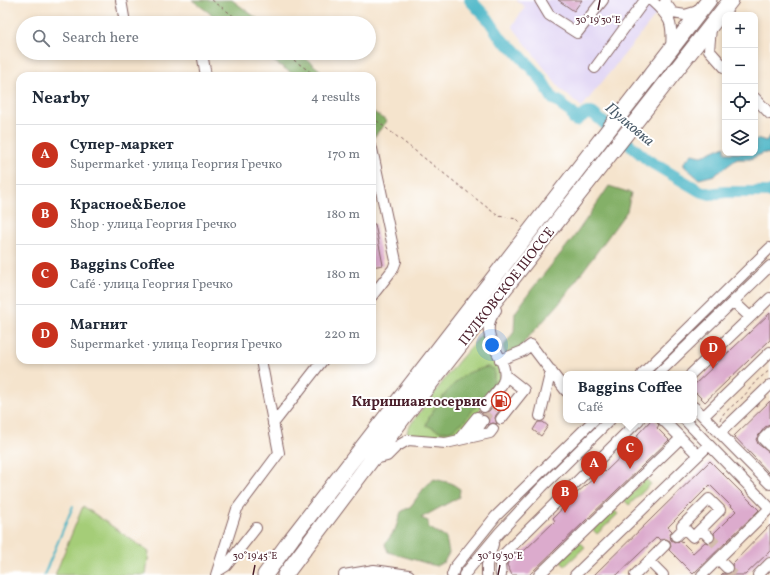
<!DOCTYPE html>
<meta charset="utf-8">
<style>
:root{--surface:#fff;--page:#f6f6f7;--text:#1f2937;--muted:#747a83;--line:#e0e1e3;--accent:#c8321e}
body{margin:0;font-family:Vollkorn,serif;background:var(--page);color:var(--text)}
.controls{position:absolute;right:12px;top:12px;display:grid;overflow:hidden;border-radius:8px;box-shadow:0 2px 6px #0003}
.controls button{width:36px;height:36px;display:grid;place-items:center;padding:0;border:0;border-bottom:1px solid var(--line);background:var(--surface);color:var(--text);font:20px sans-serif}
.you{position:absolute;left:492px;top:345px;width:14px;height:14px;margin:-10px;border:3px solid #fff;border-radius:50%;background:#1a73e8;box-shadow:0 0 0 6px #1a73e833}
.badge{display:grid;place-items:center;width:26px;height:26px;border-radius:50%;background:var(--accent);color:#fff;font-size:13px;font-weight:700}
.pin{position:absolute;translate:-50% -33px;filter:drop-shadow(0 1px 2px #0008)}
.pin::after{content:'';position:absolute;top:21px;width:14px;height:12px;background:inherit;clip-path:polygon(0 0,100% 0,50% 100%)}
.popup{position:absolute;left:563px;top:371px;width:134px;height:52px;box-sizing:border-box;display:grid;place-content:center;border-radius:8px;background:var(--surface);filter:drop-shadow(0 1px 3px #0005);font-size:13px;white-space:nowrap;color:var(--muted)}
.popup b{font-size:15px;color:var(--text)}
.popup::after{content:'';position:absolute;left:50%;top:100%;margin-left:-8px;border:8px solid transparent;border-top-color:var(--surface)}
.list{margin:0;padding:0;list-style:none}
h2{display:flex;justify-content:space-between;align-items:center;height:52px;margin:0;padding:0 16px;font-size:17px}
h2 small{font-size:13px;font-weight:400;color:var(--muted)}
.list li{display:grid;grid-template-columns:26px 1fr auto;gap:12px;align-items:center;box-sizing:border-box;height:60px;padding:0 16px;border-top:1px solid var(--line)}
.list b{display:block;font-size:15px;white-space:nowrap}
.list p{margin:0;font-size:13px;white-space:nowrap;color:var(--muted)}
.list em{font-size:13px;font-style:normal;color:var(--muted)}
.icon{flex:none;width:22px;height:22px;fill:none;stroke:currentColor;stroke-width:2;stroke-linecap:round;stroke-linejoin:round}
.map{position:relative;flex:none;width:770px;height:575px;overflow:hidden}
.search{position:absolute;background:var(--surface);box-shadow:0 2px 6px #0003;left:16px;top:16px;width:360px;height:44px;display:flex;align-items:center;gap:10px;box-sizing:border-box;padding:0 14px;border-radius:22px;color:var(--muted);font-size:15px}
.panel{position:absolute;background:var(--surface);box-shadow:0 2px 6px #0003;left:16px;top:72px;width:360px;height:292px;border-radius:12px}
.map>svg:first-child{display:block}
</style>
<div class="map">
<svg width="770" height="575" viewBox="0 0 770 575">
<rect width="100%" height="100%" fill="#fff"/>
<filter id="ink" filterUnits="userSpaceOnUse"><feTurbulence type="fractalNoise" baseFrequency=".025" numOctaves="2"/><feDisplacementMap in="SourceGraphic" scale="8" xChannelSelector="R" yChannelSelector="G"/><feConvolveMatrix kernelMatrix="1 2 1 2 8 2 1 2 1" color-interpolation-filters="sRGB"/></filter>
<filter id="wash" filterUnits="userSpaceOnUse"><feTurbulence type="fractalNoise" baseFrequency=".012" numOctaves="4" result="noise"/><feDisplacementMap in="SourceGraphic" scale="16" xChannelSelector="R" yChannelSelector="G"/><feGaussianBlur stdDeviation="0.9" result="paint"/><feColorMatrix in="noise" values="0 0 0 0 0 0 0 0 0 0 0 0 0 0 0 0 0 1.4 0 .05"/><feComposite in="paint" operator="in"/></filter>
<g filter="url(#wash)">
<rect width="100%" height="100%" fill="#f5e4cd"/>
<path fill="#e0d4f4" d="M516,0H661L656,15L582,107L561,90L512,26L525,7Z"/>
<path fill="#a5cd78" stroke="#787652" d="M482,334C493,343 497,366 501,380L498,385L463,432L450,438L411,435L407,433L408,428L457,363Z
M646,479L651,484L629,505L624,500Z
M83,506L149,552L146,575H55Z
M614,510L618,514L597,534L593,530Z
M580,542L585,547L565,566L560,561Z"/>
<path fill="#84b068" stroke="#67684a" d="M192,0H232L263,23H223Z
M261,53H299L327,76H296Z
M372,111L387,121L374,137L372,136Z
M609,186L631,193L627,211L558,305L525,341L514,357H506L503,347L514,332L515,313L532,289L574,237Z
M487,367L494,369V384L464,421L452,430L442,432L426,425C430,411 453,382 466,374C472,371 480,369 487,367Z
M434,479L451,483L460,489L459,497L421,518L428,521V527L446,538L449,553L444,562L436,566L388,552L385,544L395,530L401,512L411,506L424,488Z"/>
<path fill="#49b5c6" stroke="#4a6a78" d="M770,135V154L764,153L750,159H737L715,175L699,179L684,166V162L692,154L702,156L725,146V153H755V140L760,139L766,141Z"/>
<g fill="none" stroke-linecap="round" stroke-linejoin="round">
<path stroke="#49b5c6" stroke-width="2" d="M44,575L73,506"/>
<path stroke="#49b5c6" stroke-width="12" d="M470,0L488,19L502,40L513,48L541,79L553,99L560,102L563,107L572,113L574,120L576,121L585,114L591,112L649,161L700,191L710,194L725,192H770"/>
</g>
<g id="blocks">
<path fill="#dcabcd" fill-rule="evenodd" d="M558,0H582L574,11Z
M372,224H375L383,265L372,267Z
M770,313V340L705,402L694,391V385Z
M502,396L508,400L496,415L495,418L497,424L493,423L488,425L489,418L482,413L489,411Z
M770,401V425L765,427L756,439L758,444L770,453V474L734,436Z
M651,420H655L657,423L659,425L657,428L669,440L529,575H512L507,565L510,558L516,551H524L555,521L553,518L577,493L603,470L605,472L636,442L638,434Z
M538,422H543L548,426L541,436L533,430Z
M710,461L759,510L724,544L693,574L669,550L671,546L670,541L666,539L660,540L657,537L617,575H594ZM710,485L736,511L714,533L715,538L713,542L708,543L705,542L693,553L681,541L675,542L671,540L670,535L672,531L668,527Z
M770,525V551L745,575H721L723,573L728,574L732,572L733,569L732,564Z"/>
</g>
</g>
<g filter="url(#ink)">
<use href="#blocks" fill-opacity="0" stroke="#866464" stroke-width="1"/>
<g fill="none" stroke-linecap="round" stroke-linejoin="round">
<path stroke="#d3bdad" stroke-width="10" stroke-dasharray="10 5" stroke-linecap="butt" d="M483,421L493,408
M709,537L720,548
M727,568L734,575"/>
<defs>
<path id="minor" d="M121,0L125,23
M540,0L549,15L577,33L603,0
M651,0C671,18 673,22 671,49
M665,2L673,13L685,15L701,10
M711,28L709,50L725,68
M202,53L206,76
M595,68L645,0
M755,98L770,114
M372,149L396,261L393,269L372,296
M734,302L750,317
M500,360L523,351L531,345L566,391
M642,374L770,248
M658,374L770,266
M691,374L770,298
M484,407C490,399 499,391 503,382C513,358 473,339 496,310
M694,407L770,484
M540,416L551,370
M704,416L770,352
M501,419L524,390L505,375
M663,420L698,455
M685,420L770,508
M273,424L323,360
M770,432L763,439L770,446
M720,433L770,385
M472,437L483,421
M460,438L477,417
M371,460L387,456L396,447L408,440L446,443L490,433L493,429
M709,499L720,510L693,537L682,526Z
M701,529L709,537
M676,536L684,528
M718,559L727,568
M218,571L226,566L256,528
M216,575L237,509L279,453L261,360
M344,575L374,570L409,575
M452,575L455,567L496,516L594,420
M464,575L499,533L542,487L610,420
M487,575V565L493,544
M501,575L500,565L504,554L639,420
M539,575L681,438
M575,575L709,445
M635,575L649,561
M663,575L649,561L665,545
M702,575L770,508
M758,575L770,563"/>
<path id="highway" d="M265,575L292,538L709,0
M285,575L403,418L731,0"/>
</defs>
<use href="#minor" stroke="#866464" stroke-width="12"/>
<use href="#highway" stroke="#866464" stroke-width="17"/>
<path stroke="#866464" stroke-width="1" stroke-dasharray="3 3" stroke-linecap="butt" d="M212,0L243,23
M284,53L316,76
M372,117L498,216L517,219L521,223
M720,420L724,413L744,396L756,381L770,370"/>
<use href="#minor" stroke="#fff" stroke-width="10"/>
<use href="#highway" stroke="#fff" stroke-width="15"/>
</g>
</g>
<path fill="none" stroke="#4a1f2b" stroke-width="1.5" d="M598,10L600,0M253,575L255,565M498,575L500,565"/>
<defs>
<symbol id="fuel-ring" viewBox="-11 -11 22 22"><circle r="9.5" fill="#fff" stroke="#c8321e" stroke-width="1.5"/><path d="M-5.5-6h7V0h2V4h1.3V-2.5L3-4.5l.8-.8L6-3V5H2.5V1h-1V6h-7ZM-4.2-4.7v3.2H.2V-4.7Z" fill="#c8321e"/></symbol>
</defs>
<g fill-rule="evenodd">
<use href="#fuel-ring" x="490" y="390" width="22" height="22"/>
</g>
<g text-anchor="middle" stroke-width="4" stroke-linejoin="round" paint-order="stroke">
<g font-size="14" fill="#4a1f2b" stroke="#fff">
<text transform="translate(506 286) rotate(-52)" y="5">ПУЛКОВСКОЕ ШОССЕ</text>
</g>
<g font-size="14" font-weight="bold" fill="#4a1f2b" stroke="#fff" text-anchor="end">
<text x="487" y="406">Киришиавтосервис</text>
</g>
<g font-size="15" font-style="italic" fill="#4a5b69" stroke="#fff">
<text transform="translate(630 124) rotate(40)" y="5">Пулковка</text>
</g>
</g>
<g font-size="10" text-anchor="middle" fill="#4a1f2b" stroke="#fff" stroke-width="4" stroke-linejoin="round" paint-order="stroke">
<text x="598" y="23">30°19'30"E</text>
<text x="255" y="559">30°19'45"E</text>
<text x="500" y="559">30°19'30"E</text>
</g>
</svg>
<div class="controls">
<button>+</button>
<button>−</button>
<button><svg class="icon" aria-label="locate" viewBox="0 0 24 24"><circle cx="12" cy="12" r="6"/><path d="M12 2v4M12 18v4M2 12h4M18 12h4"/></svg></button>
<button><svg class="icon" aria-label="layers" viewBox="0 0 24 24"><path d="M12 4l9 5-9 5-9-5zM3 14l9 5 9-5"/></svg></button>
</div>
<div class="you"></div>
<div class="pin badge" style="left:594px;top:484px">A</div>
<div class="pin badge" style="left:565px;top:513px">B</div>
<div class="pin badge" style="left:630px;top:469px">C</div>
<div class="popup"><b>Baggins Coffee</b>Café</div>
<div class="pin badge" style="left:713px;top:369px">D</div>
<div class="search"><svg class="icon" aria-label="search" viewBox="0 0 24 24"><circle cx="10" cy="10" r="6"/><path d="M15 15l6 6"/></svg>Search here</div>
<section class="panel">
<h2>Nearby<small>4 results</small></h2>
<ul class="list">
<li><span class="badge">A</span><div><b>Супер-маркет</b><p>Supermarket · улица Георгия Гречко</p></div><em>170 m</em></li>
<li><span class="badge">B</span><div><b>Красное&amp;Белое</b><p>Shop · улица Георгия Гречко</p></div><em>180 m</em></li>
<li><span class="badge">C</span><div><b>Baggins Coffee</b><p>Café · улица Георгия Гречко</p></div><em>180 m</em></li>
<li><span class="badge">D</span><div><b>Магнит</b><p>Supermarket · улица Георгия Гречко</p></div><em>220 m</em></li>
</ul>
</section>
</div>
